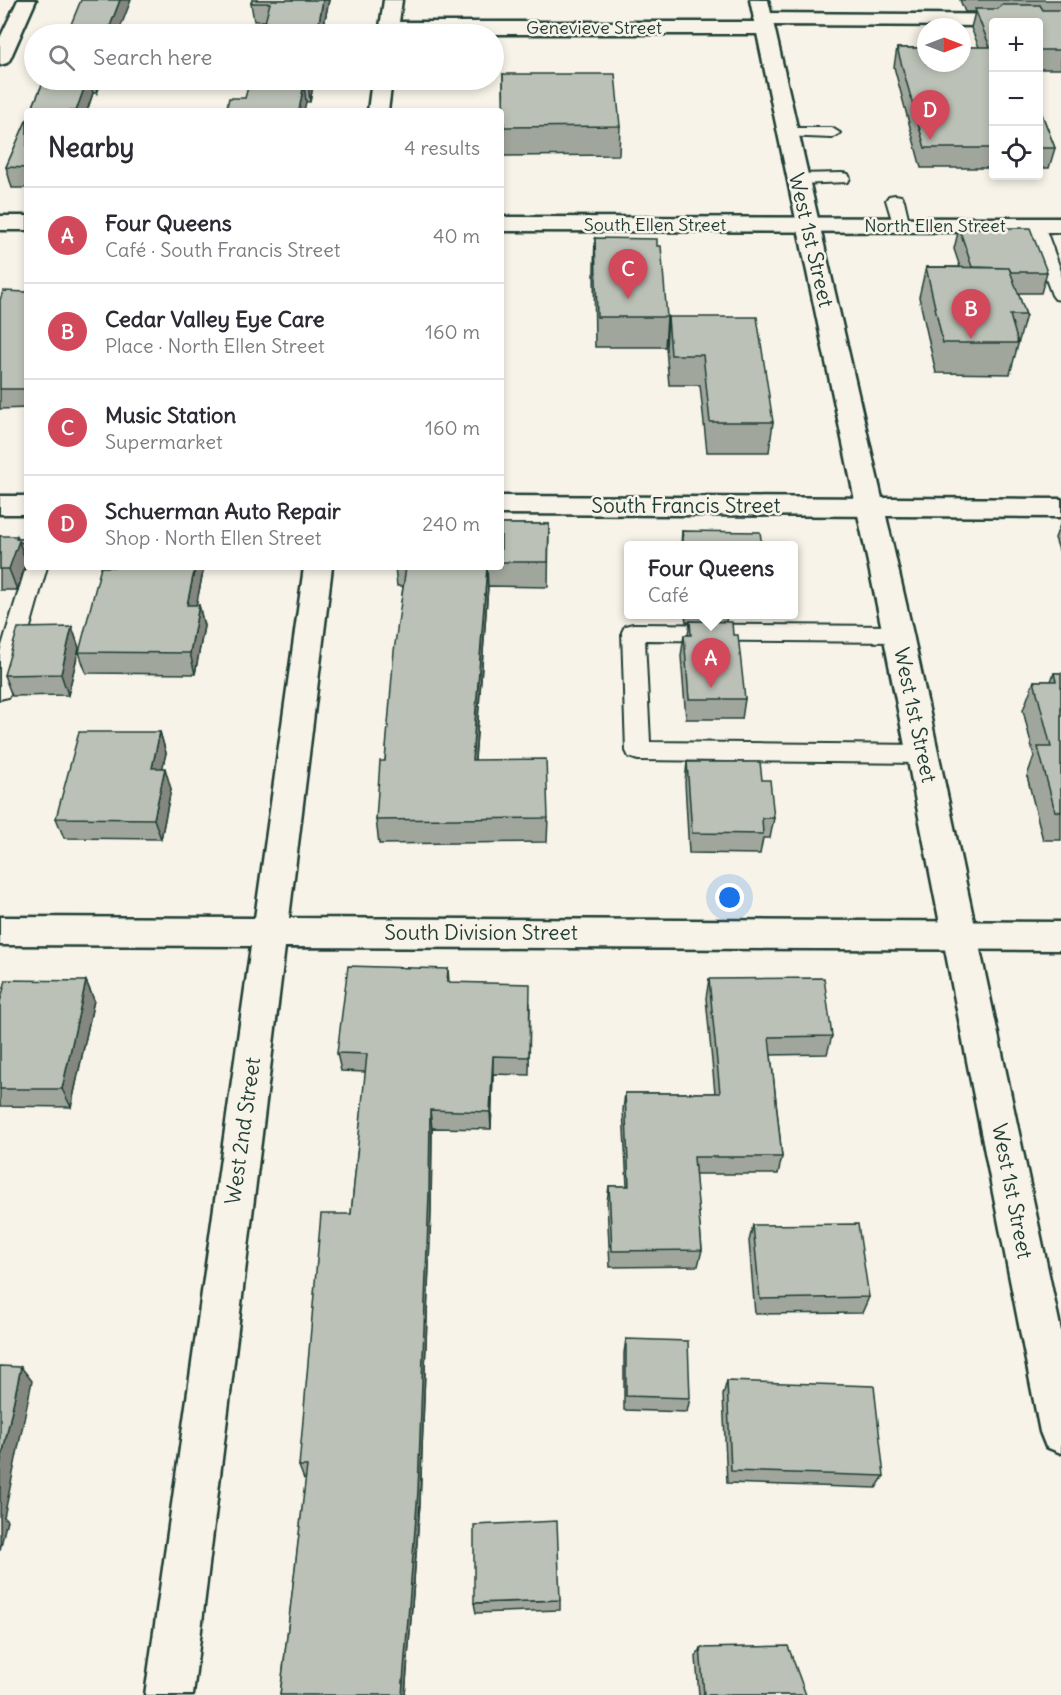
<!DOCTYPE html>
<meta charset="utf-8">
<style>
:root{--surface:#fff;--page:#f2f2f3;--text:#2b2b33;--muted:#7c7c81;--line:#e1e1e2;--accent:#d1495b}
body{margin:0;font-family:Delius,sans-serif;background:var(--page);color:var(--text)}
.controls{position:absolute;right:18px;top:18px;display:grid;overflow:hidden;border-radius:6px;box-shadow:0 3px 9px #0003}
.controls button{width:54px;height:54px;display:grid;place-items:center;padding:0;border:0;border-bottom:2px solid var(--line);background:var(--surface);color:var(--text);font:30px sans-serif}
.compass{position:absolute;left:917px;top:18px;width:54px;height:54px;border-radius:50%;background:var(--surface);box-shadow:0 3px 9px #0003;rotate:90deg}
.you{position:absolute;left:730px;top:898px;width:21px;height:21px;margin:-15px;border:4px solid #fff;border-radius:50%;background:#1a73e8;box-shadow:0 0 0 9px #1a73e833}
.badge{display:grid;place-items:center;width:39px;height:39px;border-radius:50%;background:var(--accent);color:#fff;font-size:20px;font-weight:700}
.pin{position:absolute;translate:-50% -50px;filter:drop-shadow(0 2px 3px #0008)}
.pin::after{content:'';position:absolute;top:32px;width:21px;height:18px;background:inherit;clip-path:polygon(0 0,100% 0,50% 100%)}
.popup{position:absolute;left:624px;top:541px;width:174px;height:78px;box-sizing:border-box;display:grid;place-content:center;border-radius:6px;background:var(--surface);filter:drop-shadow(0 2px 4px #0005);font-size:20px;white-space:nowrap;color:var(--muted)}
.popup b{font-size:22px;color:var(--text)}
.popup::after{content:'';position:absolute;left:50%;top:100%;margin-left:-12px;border:12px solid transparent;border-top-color:var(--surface)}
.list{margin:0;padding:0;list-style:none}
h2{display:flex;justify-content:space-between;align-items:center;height:78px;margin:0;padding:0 24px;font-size:26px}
h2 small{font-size:20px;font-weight:400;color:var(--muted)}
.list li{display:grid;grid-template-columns:39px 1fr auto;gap:18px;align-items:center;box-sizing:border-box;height:96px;padding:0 24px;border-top:2px solid var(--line)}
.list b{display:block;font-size:22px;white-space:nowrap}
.list p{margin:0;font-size:20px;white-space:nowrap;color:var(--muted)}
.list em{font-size:20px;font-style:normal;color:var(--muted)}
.icon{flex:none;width:33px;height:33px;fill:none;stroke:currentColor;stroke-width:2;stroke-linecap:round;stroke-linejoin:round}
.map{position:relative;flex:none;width:1061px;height:1695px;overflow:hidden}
.search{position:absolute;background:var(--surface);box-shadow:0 3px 9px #0003;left:24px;top:24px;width:480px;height:66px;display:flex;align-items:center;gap:15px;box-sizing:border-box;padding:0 21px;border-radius:33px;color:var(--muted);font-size:22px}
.panel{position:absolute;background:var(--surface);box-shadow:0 3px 9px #0003;left:24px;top:108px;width:480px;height:462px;border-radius:6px}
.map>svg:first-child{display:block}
</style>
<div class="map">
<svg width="1061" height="1695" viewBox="0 0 1061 1695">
<rect width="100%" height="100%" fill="#f7f3e8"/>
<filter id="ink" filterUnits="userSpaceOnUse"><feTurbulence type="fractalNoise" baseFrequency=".0167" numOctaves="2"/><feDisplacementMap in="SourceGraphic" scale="12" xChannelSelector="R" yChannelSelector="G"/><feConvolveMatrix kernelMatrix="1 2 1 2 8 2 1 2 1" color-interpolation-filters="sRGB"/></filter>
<g filter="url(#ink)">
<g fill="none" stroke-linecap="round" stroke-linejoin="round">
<defs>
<path id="service" d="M788,128H832L840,133L832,138L782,136L780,133Z
M842,173L848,174L850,178L848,182L798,184L790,179L798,174Z
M895,195L901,196L904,200L910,226L907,230H895L886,200L889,196Z
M1035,220L1041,221L1044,225L1061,271V300L1055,299L1052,295L1026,225L1029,221Z
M27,564V567H47L12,691L8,697L0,699V652Z
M633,624L898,626L906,628L909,634L906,640L898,642L645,640L650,742L923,745L932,748L935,754L932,760L923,763L638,760L629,757L626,751L622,632L625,626Z"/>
<path id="minor" d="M18,0H36L10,59L7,63L0,65V38Z
M384,0H402L399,22H755L753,19L755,15L762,13L1061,15V27H1038V22H994V26L771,25L774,28L771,32L764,34H379Z
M372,80H392L388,111H368Z
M0,216H27V230H0Z
M501,217L1061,218V232L501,231Z
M0,496H27V514H0Z
M501,496L1061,499V517L501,514Z
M304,567H332L289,918L1061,922V950L285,947L193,1695H145L251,946L0,945V917L255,918Z"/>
<path id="primary" d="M750,0H768L913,634L1061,1331V1453L1046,1447L1040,1432L883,634Z"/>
</defs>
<use href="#service" stroke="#1f3d34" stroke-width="4"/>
<use href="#minor" stroke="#1f3d34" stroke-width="5"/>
<use href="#primary" stroke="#1f3d34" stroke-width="5"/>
<use href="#service" fill="#f7f3e8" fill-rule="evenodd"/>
<use href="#minor" fill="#f7f3e8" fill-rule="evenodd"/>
<use href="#primary" fill="#f7f3e8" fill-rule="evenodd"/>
</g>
<path fill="#a1a69d" stroke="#1f3d34" stroke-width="1.5" d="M252,0H329L322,34L265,21H254L251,3Z
M960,0H1061V69H1038V22H993V168H921L894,67L897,48L979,47L971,28L975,12H965Z
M503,74L620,126L619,155L504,156Z
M44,80H102L97,93H93L87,111H31Z
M314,80L310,102L245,98Z
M1038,104L1055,148L1049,168H1038Z
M27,119V188H12L6,167Z
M959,228L1047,272L1041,293H1018L1026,315L1010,374L936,373L919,297L926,267H960L954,249Z
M595,238L667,317L665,347H595L594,268Z
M27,292V408L0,409V300Z
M668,317L773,422L769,452H707L700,385H669L666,347Z
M1061,522V556L1055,538Z
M501,524H549L548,587L488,586L475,760L548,818L547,842L379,844L376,820L385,761L403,586H397L395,567H501Z
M682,531L762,546H681Z
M0,536L18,539H27V563L26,562L17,590H0Z
M204,567L196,605H199L204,626L195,674L86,673L79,652Z
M685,615H727L726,622L733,635L745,699L742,719H686L681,656L684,635H688L690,622H686Z
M72,627L79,648L68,695L12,696L4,675Z
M1054,673H1061V840H1043L1027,776L1034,756L1023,710L1034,681H1051Z
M160,732L166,753L162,768L171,789L161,839L64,838L56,818Z
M687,762L762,780L774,818L770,838H763L760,854L689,853L685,782Z
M448,969L449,982L530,1003L529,1075L493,1074L491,1129L432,1128L431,1210L420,1503L405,1695H280L306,1479H304L299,1466L351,1214L366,1072L341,1071L337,1053Z
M709,979L832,1036L827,1054L771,1055L782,1157L778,1174H695L702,1250L698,1266L610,1267L607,1202L609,1186H627L623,1110L625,1093H715L706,998Z
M86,981L94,1000L71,1107L0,1106V1002Z
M753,1225L869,1297L862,1313L755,1314L749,1241Z
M626,1339L690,1398L687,1412L624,1410V1353Z
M727,1381L884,1476L876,1488L727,1483L723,1395Z
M560,1600V1610L476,1613L474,1603Z
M700,1648L806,1695H699L696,1657Z"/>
<path fill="#83877f" stroke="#1f3d34" stroke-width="1.5" d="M120,0H131L118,34H107Z
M323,0H329L322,34H317Z
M87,80H90L93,93L87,111H76Z
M94,80H102L97,93Z
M308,80H314L310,102L308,83Z
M304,83L306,102L304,111H299Z
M17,536L26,562L17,590L9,569Z
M195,567H204L192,626L187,605Z
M487,567L488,586L473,784L472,760Z
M199,605L204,626L195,674L190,653Z
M72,627L79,648L68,695L61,674Z
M160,732L166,753L158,789L152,768Z
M165,768L171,789L161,839L154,819Z
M86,981L94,1000L71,1107L62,1089Z
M493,1056V1074L491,1129L490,1112Z
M430,1110L432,1128L431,1210L420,1503L405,1695H402Z
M21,1367L32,1381L4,1517L7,1520L0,1550V1466Z"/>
<path fill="#bbc1b6" stroke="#1f3d34" stroke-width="1.5" d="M81,0H120L107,34H67Z
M252,0H323L317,34H262L270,3H251Z
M1001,5H1040L1043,10H1061V50H1038V22H993V148H925L897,48H926V63H962V47H990L975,9H998Z
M503,74H615L620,126L504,127Z
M44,80H87L76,111H31Z
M250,80H308V83H304L299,111H226L229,98H245Z
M1038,104L1055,148H1038Z
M27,119V168L6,167Z
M959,228H1030L1047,272H1011L1009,268L972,267Z
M595,238L657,239V246H661L667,317H597Z
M926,267L1009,268L1026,315H1010L1018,343H943Z
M3,291L27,292V389H0V300Z
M668,317H757L773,422H710L703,355H671Z
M501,524H549L548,562H501Z
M682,531L760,532L762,546H684Z
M0,536H17L16,539H27V543H22L19,541L9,569H0Z
M101,567H195L187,605H199L190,653L79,652Z
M406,567H487L472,760L546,759L548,818L376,820L380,761H385L394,651Z
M690,621L732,622L733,635H738L745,699H689L684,635H691Z
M72,627L61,674L4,675L18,628Z
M1054,673H1061V812L1055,811L1038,747H1051L1034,681H1056Z
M79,732H160L152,768H165L154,819L56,818Z
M687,762H760L762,780H770L774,818H762L763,834L692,833Z
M348,966L448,969L447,982L530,984L529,1057L493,1056L490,1112L430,1110L429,1194L418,1491L402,1695H280L307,1466H299L321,1214H351L367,1054L337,1053Z
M824,978L832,1036L769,1037L782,1157H694L702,1250L612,1251L609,1186H629L625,1093H720L709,979Z
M6,980L86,981L62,1089H0V1002Z
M858,1224L869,1297L760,1299L753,1225Z
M626,1339L688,1341L690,1398L626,1396Z
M0,1366L21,1367L0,1466Z
M727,1381L874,1386L884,1476L731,1471Z
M557,1521L560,1600L474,1603V1525Z
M788,1646L806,1695H704L700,1648Z"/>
</g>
<g text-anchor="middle" stroke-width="5" stroke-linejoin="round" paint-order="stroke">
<g font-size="18" fill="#1f3d34" stroke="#f7f3e8">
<text x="594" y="34">Genevieve Street</text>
<text x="655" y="231">South Ellen Street</text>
<text x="935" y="232">North Ellen Street</text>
</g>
<g font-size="21" fill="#1f3d34" stroke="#f7f3e8">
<text transform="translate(811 240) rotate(77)" y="7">West 1st Street</text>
<text x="686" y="513">South Francis Street</text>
<text transform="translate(915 715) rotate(78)" y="7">West 1st Street</text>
<text x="481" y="940">South Division Street</text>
<text transform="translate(243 1131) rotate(-82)" y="7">West 2nd Street</text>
<text transform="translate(1012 1191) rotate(79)" y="7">West 1st Street</text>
</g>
</g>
</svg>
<div class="controls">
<button>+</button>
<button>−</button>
<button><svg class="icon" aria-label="locate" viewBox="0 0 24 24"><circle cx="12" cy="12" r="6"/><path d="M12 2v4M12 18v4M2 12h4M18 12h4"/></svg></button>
</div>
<svg class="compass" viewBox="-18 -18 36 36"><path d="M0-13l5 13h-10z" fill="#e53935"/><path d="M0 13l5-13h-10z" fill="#7c7c81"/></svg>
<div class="you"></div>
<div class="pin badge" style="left:711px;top:688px">A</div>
<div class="popup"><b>Four Queens</b>Café</div>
<div class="pin badge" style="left:971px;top:339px">B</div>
<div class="pin badge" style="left:628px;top:299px">C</div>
<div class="pin badge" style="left:930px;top:140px">D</div>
<div class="search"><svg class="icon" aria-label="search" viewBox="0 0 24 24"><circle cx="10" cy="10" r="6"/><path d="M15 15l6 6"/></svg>Search here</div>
<section class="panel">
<h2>Nearby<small>4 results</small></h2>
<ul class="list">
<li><span class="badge">A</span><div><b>Four Queens</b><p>Café · South Francis Street</p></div><em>40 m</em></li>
<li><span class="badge">B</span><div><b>Cedar Valley Eye Care</b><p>Place · North Ellen Street</p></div><em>160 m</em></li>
<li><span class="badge">C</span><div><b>Music Station</b><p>Supermarket</p></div><em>160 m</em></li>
<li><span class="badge">D</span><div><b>Schuerman Auto Repair</b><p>Shop · North Ellen Street</p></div><em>240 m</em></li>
</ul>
</section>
</div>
